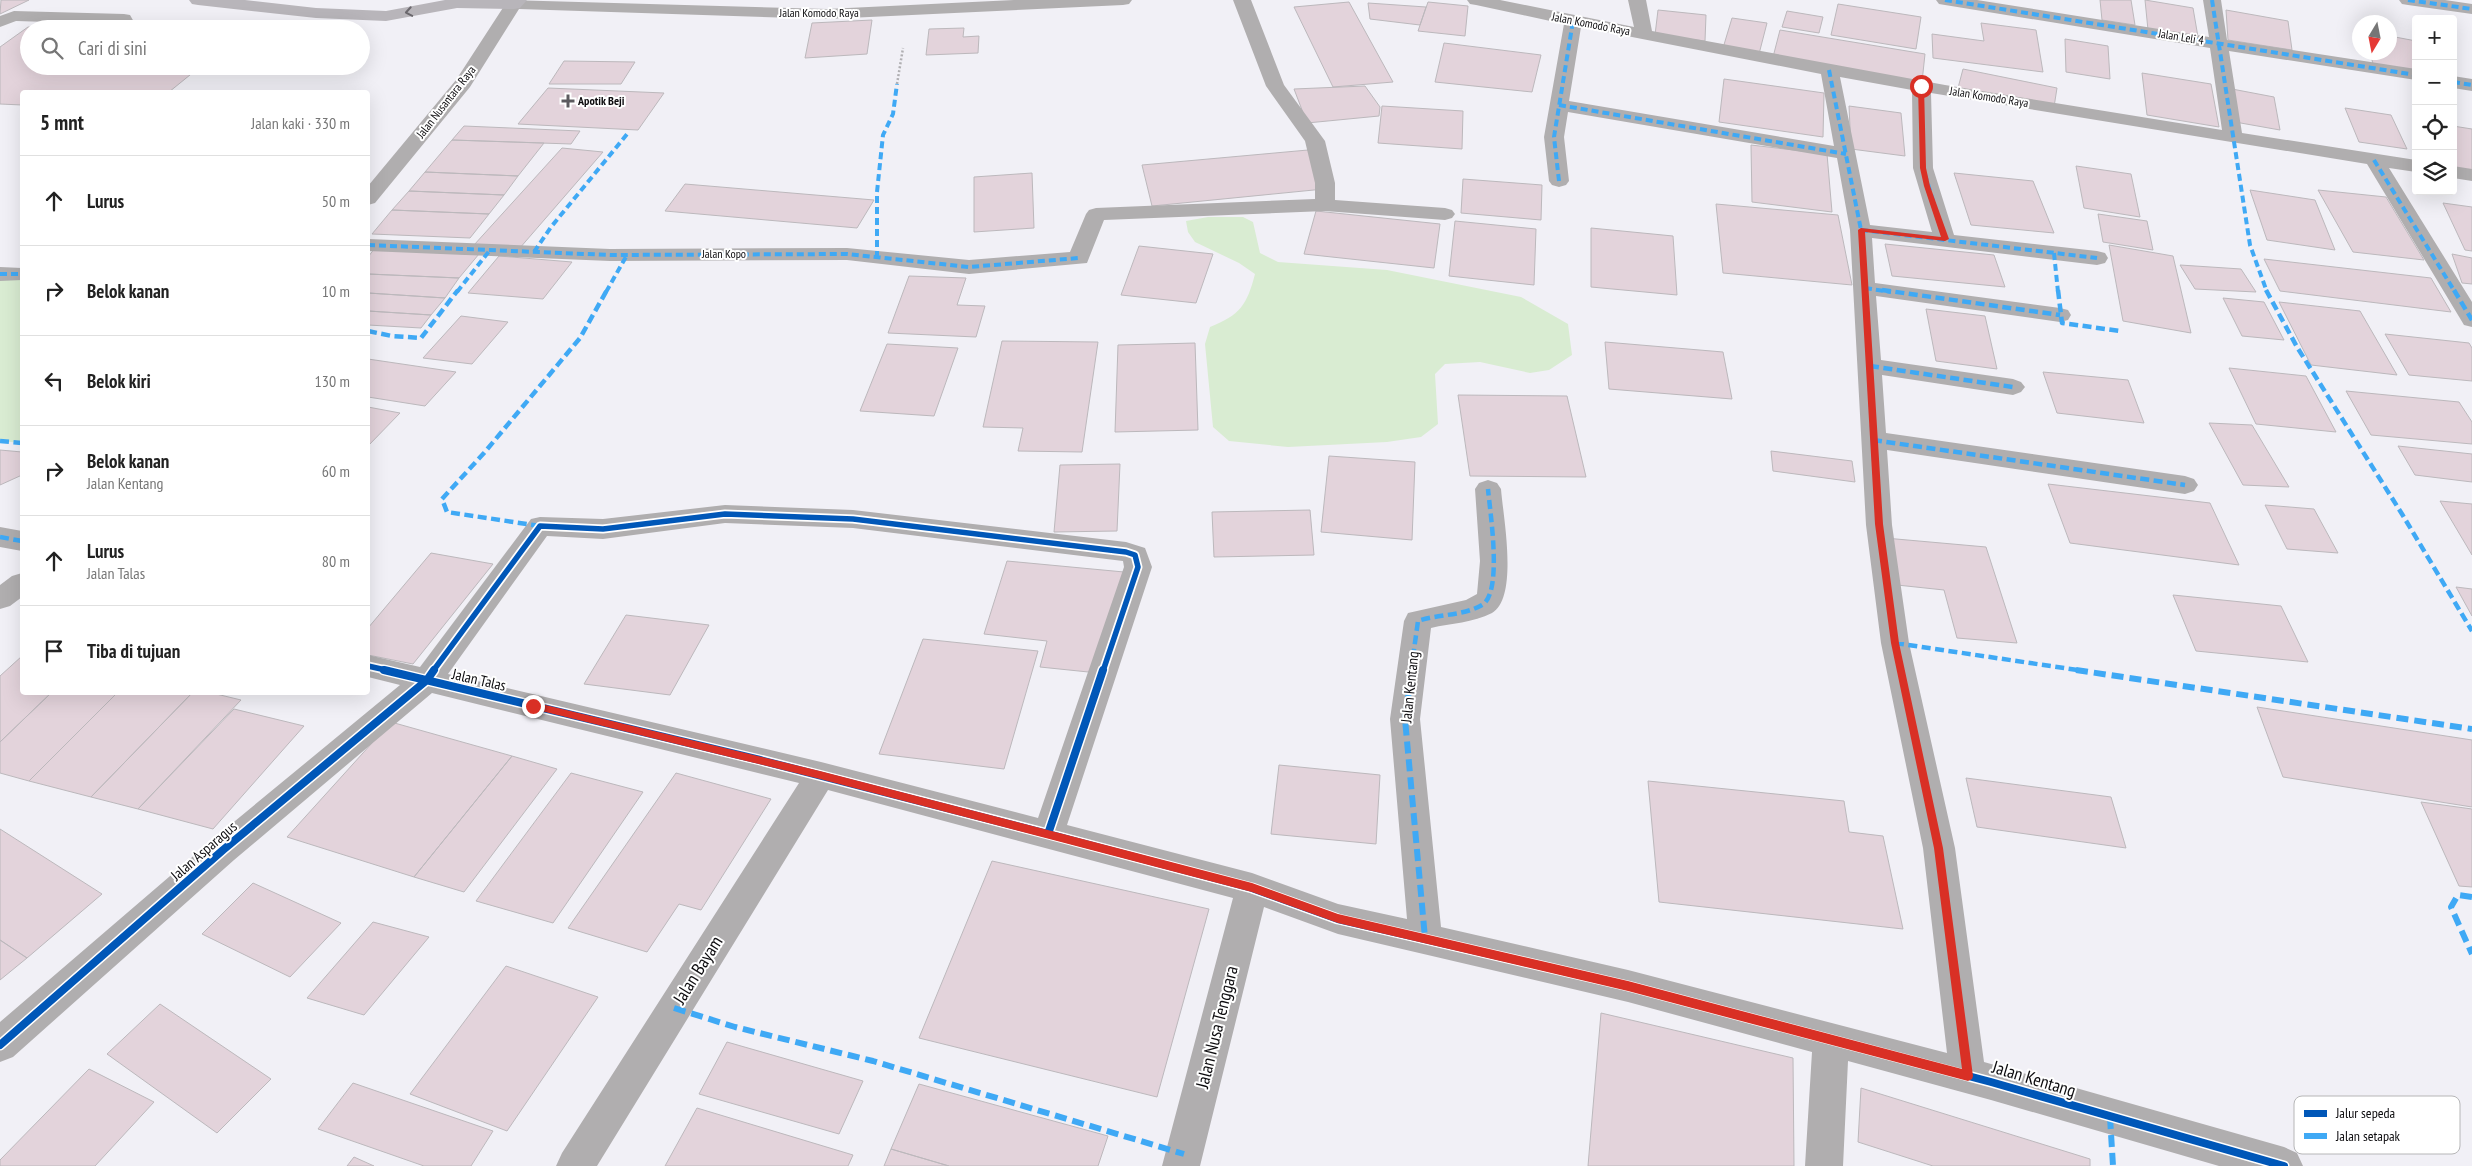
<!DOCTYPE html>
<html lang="id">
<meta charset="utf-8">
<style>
:root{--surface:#fff;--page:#f2f2f2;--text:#222;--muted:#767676;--line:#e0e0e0}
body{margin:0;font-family:"PT Sans Narrow",sans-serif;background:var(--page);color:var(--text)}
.controls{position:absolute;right:15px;top:15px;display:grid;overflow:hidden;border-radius:5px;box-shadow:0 5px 20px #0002}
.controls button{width:45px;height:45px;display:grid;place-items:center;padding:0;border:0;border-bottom:1px solid var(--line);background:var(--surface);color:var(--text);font:25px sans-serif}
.compass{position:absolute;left:2352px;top:15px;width:45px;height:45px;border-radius:50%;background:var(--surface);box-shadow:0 5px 20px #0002;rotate:190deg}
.stop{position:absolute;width:15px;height:15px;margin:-11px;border:4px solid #d93025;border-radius:50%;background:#fff}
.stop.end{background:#d93025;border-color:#fff;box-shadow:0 1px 5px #0008}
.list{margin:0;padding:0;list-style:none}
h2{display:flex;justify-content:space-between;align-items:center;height:65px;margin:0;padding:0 20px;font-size:21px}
h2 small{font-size:16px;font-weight:400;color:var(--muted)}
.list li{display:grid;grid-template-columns:32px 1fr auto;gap:15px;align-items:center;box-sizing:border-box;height:90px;padding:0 20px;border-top:1px solid var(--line)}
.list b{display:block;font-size:19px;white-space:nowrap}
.list p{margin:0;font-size:16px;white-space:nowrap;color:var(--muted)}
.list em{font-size:16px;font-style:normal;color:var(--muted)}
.icon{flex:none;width:28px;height:28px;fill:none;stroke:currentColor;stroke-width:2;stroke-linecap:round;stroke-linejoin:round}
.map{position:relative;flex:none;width:2472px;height:1166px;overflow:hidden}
.search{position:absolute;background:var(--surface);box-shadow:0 5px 20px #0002;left:20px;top:20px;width:350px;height:55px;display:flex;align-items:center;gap:12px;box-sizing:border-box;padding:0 18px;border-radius:28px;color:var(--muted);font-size:19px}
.panel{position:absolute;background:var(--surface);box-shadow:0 5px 20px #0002;left:20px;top:90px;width:350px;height:605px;border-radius:5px}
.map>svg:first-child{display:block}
</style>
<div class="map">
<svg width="2472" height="1166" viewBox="0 0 2472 1166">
<rect width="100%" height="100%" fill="#f1f0f6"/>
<path fill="#d9ecd2" d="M1208,217H1243L1253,222L1260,253L1278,262L1387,270L1521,297L1568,324L1572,355L1549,370L1530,373L1480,362L1445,364L1435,374L1438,424L1421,437L1387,442L1288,447L1229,441L1213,427L1205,344L1210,327C1240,315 1247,305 1255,274L1239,263L1195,242L1188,232L1186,221Z
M0,274H22V443L0,441Z"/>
<path fill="#e3d3db" stroke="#bcb8bc" d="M1,0H29L0,14Z
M2100,0H2131L2135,25L2102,20Z
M2145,0L2193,8L2198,37L2148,30Z
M1349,2L1393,82L1333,87L1294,7Z
M1428,2L1468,6L1465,36L1418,31Z
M1368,3L1426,7L1420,25L1370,19Z
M1838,4L1921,17L1916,49L1831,35Z
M1658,10L1706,15L1705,41L1655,35Z
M2226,10L2288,21L2292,50L2228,40Z
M1787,11L1823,17L1819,33L1782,27Z
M1732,18L1767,23L1759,54L1723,48Z
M872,20L867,54L805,58L812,23Z
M1981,23L2036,30L2043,72L1933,58L1932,34L1984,41Z
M28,27L66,29H29V66H201L169,92H22V105L0,104V47Z
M964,28L963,37L979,36L978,53L926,55L929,29Z
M1780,30L1925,54L1922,82L1773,57Z
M2390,36L2416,41V70L2373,64L2370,52H2390Z
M2065,39L2108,46L2110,79L2066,72Z
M1444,43L1541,55L1532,92L1435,82Z
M564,61L635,62L621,84H549Z
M1963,69L2057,88L2054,107L1958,88Z
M2142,73L2211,84L2219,127L2147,115Z
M1724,79L1824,93L1823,137L1719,122Z
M1365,86L1380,107L1379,116L1307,123L1294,89Z
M548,88L664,93L638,130L518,124Z
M2232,89L2274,97L2280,130L2235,122Z
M1382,106L1463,111L1462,149L1378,143Z
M1849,106L1901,113L1905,156L1851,149Z
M2345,108L2391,115L2407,149L2359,142Z
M464,126L580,131L571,144L452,140Z
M2453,126L2472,129V171L2453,167Z
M452,140L544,143L518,176L425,172Z
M1751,145L1827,154L1832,212L1752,202Z
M562,148L603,152L519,249L474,245Z
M1308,150L1324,189L1152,206L1142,165Z
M2076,166L2131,174L2140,217L2084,208Z
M425,172L518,176L504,195L409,191Z
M1032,173L1034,228L974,232V177Z
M1954,173L2033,181L2054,233L1971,225Z
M1463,179L1542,185L1541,220L1461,213Z
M685,184L874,200L857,228L665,211Z
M2250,190L2315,200L2335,250L2267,240Z
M2318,190L2386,197L2424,260L2353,252Z
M409,191L504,195L489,214L392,210Z
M2443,203L2472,207V251L2465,250Z
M1716,204L1838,215L1852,285L1723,273Z
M392,210L489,214L470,238L372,234Z
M1316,211L1440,224L1434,268L1304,254Z
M2098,214L2147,221L2153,250L2103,242Z
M1455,221L1536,229L1534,285L1449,276Z
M1591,228L1673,236L1677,295L1591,287Z
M1885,244L1994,255L2005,287L1892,276Z
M2109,245L2173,256L2191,333L2123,321Z
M1139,246L1213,254L1196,303L1121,295Z
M375,248L479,254L459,278L368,274V257Z
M2452,254L2472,258V284L2462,283Z
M499,256L572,262L543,299L468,293Z
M2264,259L2431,278L2451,312L2280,291Z
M2180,265L2241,269L2256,292L2195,289Z
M368,274L459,278L445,298L368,293Z
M909,276L966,278L957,305L985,306L976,337L888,333Z
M368,293L445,298L431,315L368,311Z
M2223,298L2264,302L2284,340L2242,336Z
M2279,302L2360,311L2397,375L2311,365Z
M1926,309L1985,316L1997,369L1936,361Z
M368,311L431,315L421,328L368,325Z
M461,316L508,322L472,364L423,358Z
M2385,334L2469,343L2472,348V381L2409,375Z
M1002,341L1098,342L1082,452L1018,451L1023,428L983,427Z
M1605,342L1723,352L1732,399L1609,389Z
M1195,343L1198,430L1115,432L1118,345Z
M887,344L958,348L934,416L860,411Z
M368,359L456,372L425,406L368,397Z
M2229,368L2306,376L2336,432L2256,424Z
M2043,372L2128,380L2144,423L2057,413Z
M2346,391L2459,402L2472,422V444L2371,435Z
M1458,395L1567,396L1586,477L1470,476Z
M368,407L400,413L368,446Z
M2209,423L2252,425L2289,487L2243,485Z
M2398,446L2472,454V482L2415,475Z
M0,450L22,452V475L0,485Z
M1771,451L1852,461L1855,482L1773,471Z
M1329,456L1415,462L1412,540L1321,532Z
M1120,464L1117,531L1054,532L1060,465Z
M2048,484L2210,503L2239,565L2070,543Z
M2440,501L2472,504V555Z
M2265,505L2314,509L2338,553L2287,549Z
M1310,510L1314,555L1214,557L1212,512Z
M1885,538L1986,547L2017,643L1957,638L1944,590L1897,585Z
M431,553L493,564L413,664L368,655V628Z
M1007,561L1124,572L1098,673L1040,667L1047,641L984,634Z
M2456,587L2472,589V616Z
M2173,595L2281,606L2308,662L2196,651Z
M626,615L709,625L670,695L584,684Z
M923,639L1038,651L1004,769L879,754Z
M22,656V692H52L0,742V676Z
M52,692H118L29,781L0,773V742Z
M118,692H193L91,797L29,781Z
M193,692H208L241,700L138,809L91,797Z
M2257,707L2472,740V807L2283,777Z
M234,709L304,726L213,829L138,809Z
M391,722L512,756L414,877L287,837Z
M512,756L557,769L464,892L414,877Z
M1279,765L1380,775L1376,844L1271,834Z
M571,773L643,792L553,923L476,901Z
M676,773L771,799L701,910L679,904L647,952L568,928Z
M1966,778L2111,797L2126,848L1977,827Z
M1648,781L1844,801L1849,832L1883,836L1903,929L1659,902Z
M2421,802L2472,809V887L2459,886Z
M0,829L102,894L27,958L0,940Z
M992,861L1209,909L1157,1097L919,1038Z
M253,883L341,923L290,977L202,934Z
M373,922L429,937L364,1015L307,998Z
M0,940L27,958L0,980Z
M506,966L598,997L507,1131L410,1094Z
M160,1004L271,1079L217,1133L107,1054Z
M1601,1013L1793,1058L1794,1166H1588Z
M727,1042L863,1081L839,1134L699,1094Z
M89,1069L154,1102L95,1166H0V1160Z
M353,1083L493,1131L471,1166H424L318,1129Z
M919,1084L1108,1136L1098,1166H949L891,1149Z
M1861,1088L2090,1159V1166H1933L1858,1142Z
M697,1108L853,1155L848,1166H665Z
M891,1149L949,1166H884Z
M354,1157L374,1166H347Z"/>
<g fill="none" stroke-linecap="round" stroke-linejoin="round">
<path stroke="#b0afb2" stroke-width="2.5" stroke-dasharray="2 2" stroke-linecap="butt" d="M897,84L903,48"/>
<path fill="#b0aeaf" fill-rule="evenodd" d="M508,0L827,9L1014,0H1132L1129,4L1123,5L827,19L519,9L470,87L375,203L368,205V186L456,80Z
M1233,0H1251L1284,85L1325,141L1335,183V200L1445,208L1452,210L1455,214L1452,218L1445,220L1325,211L1104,220L1087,263L969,274L847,260L610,261L368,251V239L610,249L847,248L969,260L1070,252L1086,214L1089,210L1096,208L1315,199V183L1305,141L1266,86Z
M1467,0H1500L1634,27L1628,0H1646L1652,31L1945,85L2222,130L2210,48L1945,5L1939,4L1936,0H1977L2209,37L2203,0H2221L2227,40L2416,69V80L2229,51L2242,133L2416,160V172L2389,168L2472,302V327L2464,325L2461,320L2367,164L1931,93L1933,168L1954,235L2097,251L2105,253L2108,258L2105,263L2097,265L1872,238L1875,283L2060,308L2068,310L2071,315L2068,320L2060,322L1876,296L1881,360L2013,379L2021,382L2025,387L2021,392L2013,395L1882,375L1886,433L2185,476L2194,479L2198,485L2194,491L2185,494L1887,450L1892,525L1909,643L1955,848L1984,1062L2284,1147L2297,1153L2303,1166H2219L1991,1100L1848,1061L1843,1166H1805L1812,1052L1628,1002L1338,934L1264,907L1200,1166H1162L1233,898L828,790L597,1166H556L562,1153L799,783L432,693L234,860L13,1057L0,1062V1022L212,840L400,685L368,677V655L420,667L531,519L540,517L603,519L725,505L853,510L1126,542L1145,548L1152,567L1067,825L1252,873L1338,904L1407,919L1390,719L1404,621L1408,613L1466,600L1477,594L1480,561L1475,489L1479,483L1488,480L1497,483L1501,489C1503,516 1519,597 1492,613C1473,623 1451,623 1431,628L1420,719L1441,927L1628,970L1947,1053L1923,848L1881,643L1866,525L1850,230L1837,158L1568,112L1564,137L1569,181L1566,185L1559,187L1552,185L1549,181L1544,137L1564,24L1476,5L1470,4ZM1581,27L1821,74L1834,146L1569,101ZM1840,77L1912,90L1913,168L1932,232L1870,225ZM725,523L853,528L1123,561L1124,567L1038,818L821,762L448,674L547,536L603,539Z
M2399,0H2445L2472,4V14L2408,5L2402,4Z
M14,11L124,14L130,15L134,22L128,29H109L113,24L16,21L0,27V16Z
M2453,76L2472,79V91L2453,88Z
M2453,166L2472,169V181L2453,178Z
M0,267L22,268V280L0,281Z
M0,527L22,531V551L0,547Z
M22,573V597L10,606L0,609V585L12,576Z"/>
<path fill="#b8b5ba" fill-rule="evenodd" d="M189,0H245L316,8L386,11L445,0H527L520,8L514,9L457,8L386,21L316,18L198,5L192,4Z"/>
<path stroke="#3fa9f5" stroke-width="4" stroke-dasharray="7 4" stroke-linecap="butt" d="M1945,0L2416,75
M2212,0L2250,245L2267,292
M2408,0L2472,9
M1829,70L1861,230L1865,292
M2453,82L2472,85
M1921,86L1923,168L1945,239
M1559,105L1846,154
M2374,160L2455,292
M1559,181L1554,137L1573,21
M1861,230L2097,258
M368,245L610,255L847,254L969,267L1079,258
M534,252L551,227L628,133
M2054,253L2058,292
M877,258V192L883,135L893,114L897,84
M0,274H22
M1865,288L1891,292
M457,292L490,250
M606,292L627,255"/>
<path stroke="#3fa9f5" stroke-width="4.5" stroke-dasharray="9 4.5" stroke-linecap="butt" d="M1865,290C1872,417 1874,546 1901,671
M1882,290L2060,315
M2058,290L2062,323L2120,331
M2266,290L2297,347L2402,514L2472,631
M2454,290L2472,320
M368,331L392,336L421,338L458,290
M1870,366L2013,387
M1873,440L2185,485
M0,441L22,443
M540,526L447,512L442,499L484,453L580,338L607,290
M0,537L22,541
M1895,643L2084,671
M1411,671L1418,621C1438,614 1463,616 1482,605C1503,593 1490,512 1488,489"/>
<path stroke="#3fa9f5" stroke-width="6" stroke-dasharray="12 6" stroke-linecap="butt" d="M1412,670L1405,719L1425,938
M1901,670L1939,848L1968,1076
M2076,670L2472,729
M2472,897L2458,895L2451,907L2472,954
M674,1008L735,1027L873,1061L1184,1154
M2110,1117L2113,1166"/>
<defs>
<path id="cycleway-far1" d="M368,666L390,671
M433,671L540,526L603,529L725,514L853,519L1126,552L1135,555L1138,567L1103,671"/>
<path id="cycleway" d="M384,670L760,760L1048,834L1252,888L1338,919L1628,986L1991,1082L2284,1166
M1048,834L1103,670
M0,1045L223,850L427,680L434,670"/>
</defs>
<use href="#cycleway-far1" stroke="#fff" stroke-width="9"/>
<use href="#cycleway" stroke="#fff" stroke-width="11"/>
<use href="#cycleway-far1" stroke="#0057b8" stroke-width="5.5"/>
<use href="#cycleway" stroke="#0057b8" stroke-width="8"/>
</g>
<defs><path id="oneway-chevron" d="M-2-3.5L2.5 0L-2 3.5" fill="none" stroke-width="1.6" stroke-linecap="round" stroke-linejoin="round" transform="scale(1.25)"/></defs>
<use stroke="#6b686d" href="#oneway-chevron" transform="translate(409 12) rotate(170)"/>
<path fill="#d93025" d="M1921,84L1924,86L1926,168L1930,186L1949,239L1945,241L1865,232L1883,524L1899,643L1943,848L1973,1076L1972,1079L1968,1081L1628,991L1338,923L1252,892L820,779L533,709L528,706L533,702L820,771L1252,883L1338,914L1628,981L1962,1069L1934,848L1891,643L1875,524L1858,230L1861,228L1941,237L1924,186L1920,168L1918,86Z"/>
<path fill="#5c5b5f" stroke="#fff" stroke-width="2" d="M565.5 93.5h5v5h5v5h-5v5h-5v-5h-5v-5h5z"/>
<g text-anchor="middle" stroke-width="4" stroke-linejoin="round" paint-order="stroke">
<g font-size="12" fill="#0c0b0e" stroke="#fff">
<text x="819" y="17">Jalan Komodo Raya</text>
<text transform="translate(1591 24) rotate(11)" y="4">Jalan Komodo Raya</text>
<text transform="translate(2181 37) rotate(9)" y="4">Jalan Leli 4</text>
<text transform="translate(1989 97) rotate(9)" y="4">Jalan Komodo Raya</text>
<text transform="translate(446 102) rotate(-52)" y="4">Jalan Nusantara Raya</text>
<text x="724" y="258">Jalan Kopo</text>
</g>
<g font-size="12" font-weight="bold" fill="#0c0b0e" stroke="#fff" text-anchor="start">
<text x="578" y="105">Apotik Beji</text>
</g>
<g font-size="15" fill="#0c0b0e" stroke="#fff">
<text transform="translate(479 680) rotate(13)" y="5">Jalan Talas</text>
<text transform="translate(1410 687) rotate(-84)" y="5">Jalan Kentang</text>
<text transform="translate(204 851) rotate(-41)" y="5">Jalan Asparagus</text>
</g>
<g font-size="18" fill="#0c0b0e" stroke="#fff">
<text transform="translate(698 970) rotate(-58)" y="6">Jalan Bayam</text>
<text transform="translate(1217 1027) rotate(-76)" y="6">Jalan Nusa Tenggara</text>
<text transform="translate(2034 1079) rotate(17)" y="6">Jalan Kentang</text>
</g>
</g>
<rect x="2294" y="1096" width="166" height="58" rx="8" fill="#fff" stroke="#b6b6b7" stroke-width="1"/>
<rect x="2304" y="1110" width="23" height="7" fill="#0057b8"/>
<rect x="2304" y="1133" width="23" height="6" fill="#3fa9f5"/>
<g font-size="14" fill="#0c0b0e">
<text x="2336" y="1118">Jalur sepeda</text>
<text x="2336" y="1141">Jalan setapak</text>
</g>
</svg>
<div class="controls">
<button>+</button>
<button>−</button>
<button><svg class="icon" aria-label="locate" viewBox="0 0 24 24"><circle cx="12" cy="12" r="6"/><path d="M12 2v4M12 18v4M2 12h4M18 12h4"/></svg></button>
<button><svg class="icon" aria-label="layers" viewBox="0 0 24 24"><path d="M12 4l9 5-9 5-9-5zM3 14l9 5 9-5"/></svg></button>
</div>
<svg class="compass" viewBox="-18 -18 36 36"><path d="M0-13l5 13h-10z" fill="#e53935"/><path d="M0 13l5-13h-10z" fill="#767676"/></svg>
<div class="stop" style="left:1921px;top:86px"></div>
<div class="stop end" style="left:533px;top:706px"></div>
<div class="search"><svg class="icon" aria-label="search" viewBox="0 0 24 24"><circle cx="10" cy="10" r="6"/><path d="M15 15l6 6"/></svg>Cari di sini</div>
<section class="panel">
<h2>5 mnt<small>Jalan kaki · 330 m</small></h2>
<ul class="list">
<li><svg class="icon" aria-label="ahead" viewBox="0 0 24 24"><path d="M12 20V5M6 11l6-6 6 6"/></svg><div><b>Lurus</b></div><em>50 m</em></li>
<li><svg class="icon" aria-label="right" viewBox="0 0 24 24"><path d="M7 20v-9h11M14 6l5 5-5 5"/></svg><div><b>Belok kanan</b></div><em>10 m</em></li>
<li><svg class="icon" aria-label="left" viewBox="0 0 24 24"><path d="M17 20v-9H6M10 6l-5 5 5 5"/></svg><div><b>Belok kiri</b></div><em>130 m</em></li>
<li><svg class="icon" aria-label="right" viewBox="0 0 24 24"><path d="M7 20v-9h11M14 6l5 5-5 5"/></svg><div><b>Belok kanan</b><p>Jalan Kentang</p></div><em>60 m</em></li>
<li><svg class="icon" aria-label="ahead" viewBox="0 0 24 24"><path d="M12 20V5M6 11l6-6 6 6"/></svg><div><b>Lurus</b><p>Jalan Talas</p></div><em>80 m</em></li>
<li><svg class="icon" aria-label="arrive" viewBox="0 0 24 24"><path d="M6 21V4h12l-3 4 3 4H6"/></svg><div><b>Tiba di tujuan</b></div></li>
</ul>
</section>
</div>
